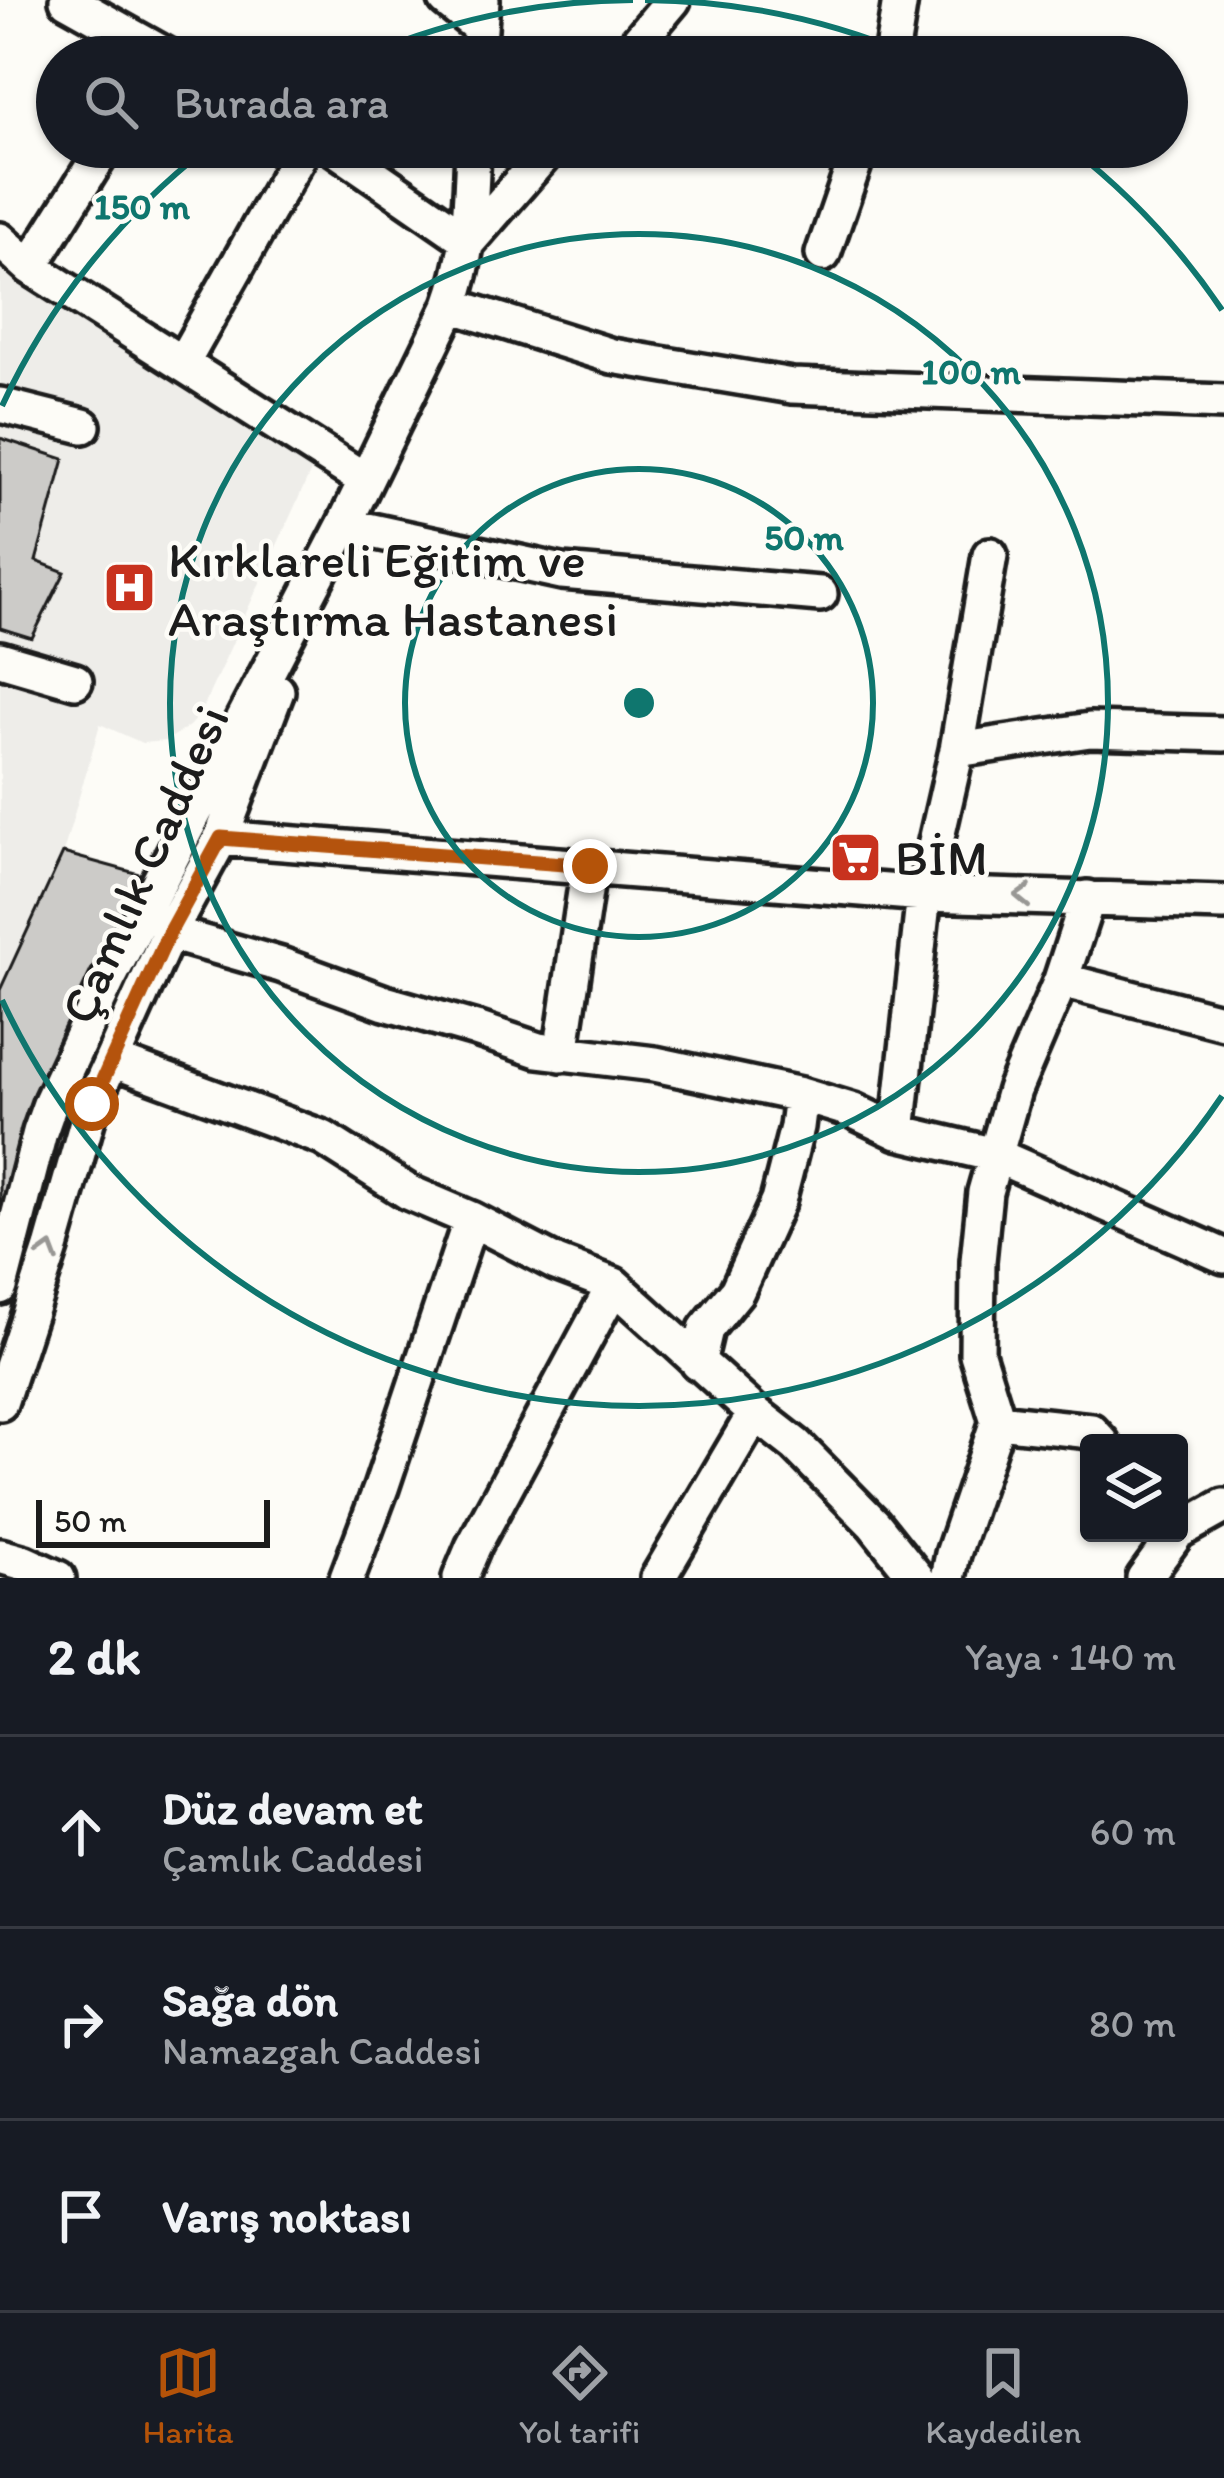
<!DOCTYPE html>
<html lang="tr">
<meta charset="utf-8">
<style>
:root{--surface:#171b24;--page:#20242c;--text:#f1f3f6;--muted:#9ea1a6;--line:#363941;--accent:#b45309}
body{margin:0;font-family:Itim,sans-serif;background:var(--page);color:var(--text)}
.controls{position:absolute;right:36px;bottom:36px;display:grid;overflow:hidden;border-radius:12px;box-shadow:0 3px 9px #0004}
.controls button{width:108px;height:108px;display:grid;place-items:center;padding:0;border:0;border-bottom:3px solid var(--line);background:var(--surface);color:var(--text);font:60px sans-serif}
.scale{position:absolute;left:36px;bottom:30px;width:234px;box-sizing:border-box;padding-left:12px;border:6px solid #1c1c1c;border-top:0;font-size:33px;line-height:42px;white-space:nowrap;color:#1c1c1c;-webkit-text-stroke:9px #fdfcf7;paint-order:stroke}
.stop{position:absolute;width:36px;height:36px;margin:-27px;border:9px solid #b45309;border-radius:50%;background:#fff}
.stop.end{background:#b45309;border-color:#fff;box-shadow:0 3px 12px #0008}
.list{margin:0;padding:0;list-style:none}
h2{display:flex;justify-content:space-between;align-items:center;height:156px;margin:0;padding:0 48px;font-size:51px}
h2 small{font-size:39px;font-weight:400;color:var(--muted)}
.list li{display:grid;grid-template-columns:78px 1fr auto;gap:36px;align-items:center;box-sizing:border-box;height:192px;padding:0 48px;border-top:3px solid var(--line)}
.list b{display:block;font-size:45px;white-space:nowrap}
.list p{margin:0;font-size:39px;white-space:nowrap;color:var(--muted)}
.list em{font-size:39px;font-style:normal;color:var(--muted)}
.icon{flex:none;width:66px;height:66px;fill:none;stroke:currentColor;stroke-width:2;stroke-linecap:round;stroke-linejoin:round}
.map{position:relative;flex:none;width:1224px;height:1578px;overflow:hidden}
.search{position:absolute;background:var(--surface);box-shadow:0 3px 9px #0004;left:36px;right:36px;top:36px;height:132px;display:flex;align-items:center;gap:30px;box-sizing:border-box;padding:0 42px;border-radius:66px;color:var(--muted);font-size:45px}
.sheet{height:732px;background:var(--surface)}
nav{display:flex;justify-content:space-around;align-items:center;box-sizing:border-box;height:168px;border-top:3px solid var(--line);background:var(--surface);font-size:33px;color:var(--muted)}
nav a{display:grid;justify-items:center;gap:6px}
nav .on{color:var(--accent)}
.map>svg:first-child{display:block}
</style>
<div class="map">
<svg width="1224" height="1578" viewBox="0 0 1224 1578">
<rect width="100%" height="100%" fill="#fdfcf7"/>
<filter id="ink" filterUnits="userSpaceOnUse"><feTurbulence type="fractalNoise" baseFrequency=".00833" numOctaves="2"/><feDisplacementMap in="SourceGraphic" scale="24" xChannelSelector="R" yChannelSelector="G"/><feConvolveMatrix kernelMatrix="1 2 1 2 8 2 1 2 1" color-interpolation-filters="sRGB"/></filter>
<g filter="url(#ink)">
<path fill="#eeede9" d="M0,266L32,293L275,434L315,462L200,714L189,726L166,741L142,743L100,724L63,853L0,990Z"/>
<path fill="#cccbc8" stroke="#1c1c1c" stroke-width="3" d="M0,438L64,459L36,561L65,572L32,638L0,628Z
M63,853L139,874L33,1107L0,1237V990Z"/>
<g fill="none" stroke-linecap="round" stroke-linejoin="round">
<defs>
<path id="minor" d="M67,0L169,57
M446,0L479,27
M478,57L482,0
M625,57L673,0
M891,57L900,0
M333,147L469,241
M0,240L30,267L365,480
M469,241L551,147
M823,254L860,147
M30,267L105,147
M451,305L612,356L792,386L1224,402
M183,362L304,147
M0,405L83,426
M344,525L562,572L820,594
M0,659L75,681
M957,750L1090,730L1224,734
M221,838L924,894L1224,903
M169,933L281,965L385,1003L476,1029L538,1050L655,1064L801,1095L854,1111L898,1132L995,1155L1224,1256
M1061,980L1224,1022
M561,1054L589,865
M112,1060L323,1138L408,1192L471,1219L556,1263L614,1285L755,1413L796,1445L874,1524L917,1578
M898,1132L924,894L957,750L990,555
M0,1287L40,1132L51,1101L108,980L344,525L451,305C470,253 471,202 473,147
M698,1363L706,1329L737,1291L778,1201L797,1127L801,1095
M0,1403L51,1248L92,1104L169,933L221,838L277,691
M998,1421L1091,1431L1102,1443
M1179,1531L1224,1506
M0,1556L25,1563L58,1578
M347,1578L381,1488L471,1219
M460,1578L473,1547L614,1285
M658,1578L755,1413
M948,1578L953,1554L998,1421L977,1354L978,1261L985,1192L1014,1090L1061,980L1088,898
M1144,1578L1177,1533"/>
</defs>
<use href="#minor" stroke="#1c1c1c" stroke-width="42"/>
<use href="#minor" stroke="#fdfcf7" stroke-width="33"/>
</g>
<defs><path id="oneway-chevron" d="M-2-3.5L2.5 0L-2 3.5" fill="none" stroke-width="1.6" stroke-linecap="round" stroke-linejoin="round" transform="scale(3)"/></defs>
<g stroke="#989794">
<use href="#oneway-chevron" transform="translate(1023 896) rotate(-178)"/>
<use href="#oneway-chevron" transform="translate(49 1252) rotate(-73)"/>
</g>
</g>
<g fill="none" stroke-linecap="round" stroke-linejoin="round" filter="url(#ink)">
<path stroke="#b45309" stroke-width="15" d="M92,1104L169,933L221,838L590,866"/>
</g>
<g fill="none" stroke="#0f766e" stroke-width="6">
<circle cx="639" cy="703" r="234"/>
<circle cx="639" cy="703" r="469"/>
<path d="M1222 1096A703 703 0 0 1 2 1000M2 406A703 703 0 0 1 206 149M364 56A703 703 0 0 1 633 0M645 0A703 703 0 0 1 914 56M1072 149A703 703 0 0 1 1222 310"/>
</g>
<defs>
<symbol id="hospital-square" viewBox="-11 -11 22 22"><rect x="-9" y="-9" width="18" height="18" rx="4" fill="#c8321e" stroke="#fdfcf7"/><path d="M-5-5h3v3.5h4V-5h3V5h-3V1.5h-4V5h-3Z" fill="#fff"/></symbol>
<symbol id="supermarket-square" viewBox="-11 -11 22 22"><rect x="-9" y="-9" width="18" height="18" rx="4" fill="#c8321e" stroke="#fdfcf7"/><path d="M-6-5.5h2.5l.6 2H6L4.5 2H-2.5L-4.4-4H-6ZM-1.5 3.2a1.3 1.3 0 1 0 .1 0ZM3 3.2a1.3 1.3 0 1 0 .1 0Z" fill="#fff"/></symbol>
</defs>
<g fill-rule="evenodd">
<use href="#hospital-square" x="100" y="558" width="59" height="59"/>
<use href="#supermarket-square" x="826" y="828" width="59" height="59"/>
</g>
<g text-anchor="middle" stroke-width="9" stroke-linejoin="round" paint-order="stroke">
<g font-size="51" fill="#1c1c1c" stroke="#fdfcf7" text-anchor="start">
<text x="168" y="577">Kırklareli Eğitim ve<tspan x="168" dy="59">Araştırma Hastanesi</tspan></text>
<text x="895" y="875">BİM</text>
</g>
<g font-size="51" fill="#1c1c1c" stroke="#fdfcf7">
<text transform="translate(144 864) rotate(-66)" y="18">Çamlık Caddesi</text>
</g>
</g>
<circle cx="639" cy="703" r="18" fill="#0f766e" stroke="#fdfcf7" stroke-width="6"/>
<g font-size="36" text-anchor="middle" font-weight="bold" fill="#0f766e" stroke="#fdfcf7" stroke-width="9" stroke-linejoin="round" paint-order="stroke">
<text x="142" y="219">150 m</text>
<text x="971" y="384">100 m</text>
<text x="804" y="550">50 m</text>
</g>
</svg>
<div class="controls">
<button><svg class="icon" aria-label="layers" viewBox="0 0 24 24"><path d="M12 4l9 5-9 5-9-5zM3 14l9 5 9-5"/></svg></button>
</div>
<div class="scale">50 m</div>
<div class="stop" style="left:92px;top:1104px"></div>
<div class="stop end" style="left:590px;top:866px"></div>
<div class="search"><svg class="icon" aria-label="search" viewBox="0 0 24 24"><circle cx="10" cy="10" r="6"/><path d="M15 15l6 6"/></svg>Burada ara</div>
</div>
<section class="sheet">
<h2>2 dk<small>Yaya · 140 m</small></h2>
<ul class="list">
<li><svg class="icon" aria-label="ahead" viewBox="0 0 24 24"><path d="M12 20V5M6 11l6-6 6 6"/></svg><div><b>Düz devam et</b><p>Çamlık Caddesi</p></div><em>60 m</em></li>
<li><svg class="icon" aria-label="right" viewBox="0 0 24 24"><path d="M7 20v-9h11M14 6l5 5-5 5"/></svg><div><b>Sağa dön</b><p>Namazgah Caddesi</p></div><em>80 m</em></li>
<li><svg class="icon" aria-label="arrive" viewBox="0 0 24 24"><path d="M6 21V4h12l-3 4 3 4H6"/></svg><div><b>Varış noktası</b></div></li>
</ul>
</section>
<nav>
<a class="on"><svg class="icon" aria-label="map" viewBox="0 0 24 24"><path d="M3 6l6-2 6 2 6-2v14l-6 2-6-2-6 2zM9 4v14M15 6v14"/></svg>Harita</a>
<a><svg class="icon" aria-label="directions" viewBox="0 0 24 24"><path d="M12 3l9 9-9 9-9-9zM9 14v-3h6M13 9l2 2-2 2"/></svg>Yol tarifi</a>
<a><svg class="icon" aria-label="saved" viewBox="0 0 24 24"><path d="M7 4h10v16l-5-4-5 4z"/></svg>Kaydedilen</a>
</nav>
